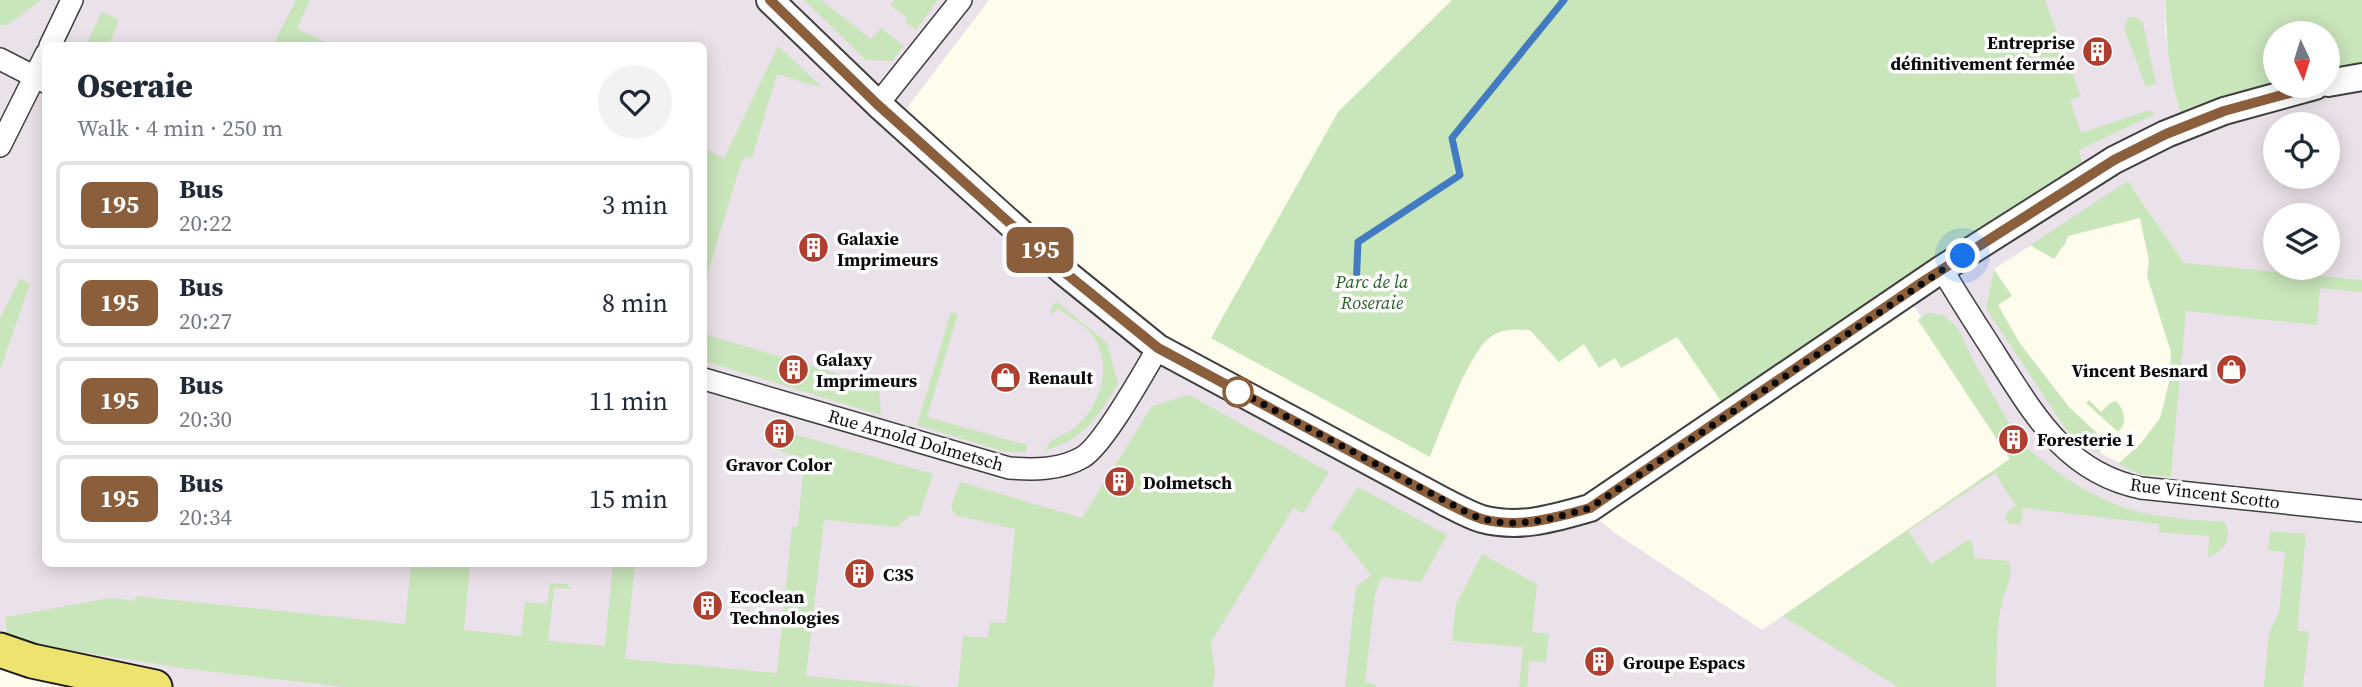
<!DOCTYPE html>
<html lang="en">
<head>
<meta charset="utf-8">
<style>
	:root { --surface:#fff; --page:#f2f2f3; --text:#1f2937; --muted:#747a83; --line:#e0e1e3 }
	body { margin:0; font-family:"Source Serif 4",serif; background:var(--page); color:var(--text); height:100vh; display:flex; flex-direction:column; font-size:26px; white-space:nowrap }
	* { box-sizing:border-box; margin:0 }
	p { font-size:23px; color:var(--muted) }
	.icon { flex:none; width:38px; height:38px; fill:none; stroke:currentColor; stroke-width:2; stroke-linecap:round; stroke-linejoin:round }
	.map { position:relative; flex:1; overflow:hidden }
	.side { position:absolute; left:42px; top:42px; width:665px; height:525px; display:flex; flex-direction:column; background:var(--surface); border-radius:10px; box-shadow:0 4px 18px #0003 }
	.side>* { flex:none }
	.badge { padding:0 14px; border-radius:10px; font-size:24px; line-height:46px }
	.needle { width:46px; rotate:176deg }
	.fabs { position:absolute; left:2263px; top:21px; display:grid; gap:14px }
	.fabs a { display:grid; place-items:center; width:77px; height:77px; border-radius:50%; background:var(--surface); box-shadow:0 4px 18px #0003; font-size:35px }
	.you { position:absolute; width:35px; height:35px; margin:-18px; border:5px solid #fff; border-radius:50%; background:#1a73e8; box-shadow:0 0 0 10px #1a73e833 }
	.map>.badge { position:absolute; translate:-50% -50%; box-shadow:0 0 0 4px #fff }
	.round { display:grid; place-items:center; flex:none; width:74px; height:74px; border-radius:37px; background:var(--page) }
	.summary { display:flex; align-items:center; justify-content:space-between; height:119px; padding:0 35px }
	h1 { font-size:33px; font-weight:800; line-height:52px }
	ul { padding:0; list-style:none }
	li { display:flex; align-items:center; gap:21px; height:88px; margin:0 14px 10px; padding:0 21px; border:4px solid var(--line); border-radius:10px }
	li div { flex:1 }
	li b { display:block; font-size:26px }
	li em { font-style:normal }
	li .badge { min-width:77px; font-weight:700; text-align:center }
	.map>svg:first-child { display:block }
</style>
</head>
<body>
<div class="map">
<svg width="2362" height="687" viewBox="0 0 2362 687">
	<rect width="100%" height="100%" fill="#fefded"/>
	<path fill="#ebe1ea" fill-rule="evenodd" d="M0,0H989L897,121L1112,313L1470,514L1597,518L1615,533L1762,630L2010,459L1906,293L2025,0H2166L2165,30L2178,105L2185,126L2362,77V687H155L0,650ZM46,46H704V564H46ZM2275,124H2328V177H2275ZM2129,182L2189,270L2171,477L2139,474L2084,444L1986,308L1994,269ZM2275,215H2328V268H2275Z"/>
	<g fill="#c9e5ba">
		<polygon points="0,0 41,0 9,24 0,26"/>
		<polygon points="296,0 310,0 297,29 332,45 273,45"/>
		<polygon points="804,0 821,0 871,39 881,28 904,46 892,61 866,60"/>
		<polygon points="895,0 938,0 916,30 905,22 908,18 890,5"/>
		<path d="M1452,0H2045L2081,96L2070,100L2081,133L2150,110L2155,114L2079,150L2086,178L1730,414L1677,337L1621,368L1615,358L1599,368L1584,344L1559,362L1530,330C1516,330 1500,328 1488,339C1467,357 1442,428 1430,457L1211,338L1338,112Z"/>
		<path d="M2166,0H2362V77L2328,83V33H2275V86L2185,127C2171,87 2165,42 2166,0Z"/>
		<polygon points="102,12 119,20 109,45 86,45"/>
		<polygon points="2133,17 2139,19 2143,23 2156,84 2146,87 2124,28 2128,18"/>
		<polygon points="778,46 823,88 777,74 752,158 745,156 740,166 704,286 704,148 724,158"/>
		<polygon points="2128,181 2184,263 2362,280 2362,292 2320,288 2317,325 2186,311 2171,477 2139,474 2118,464 2142,442 2160,418 2169,383 2171,352 2147,276 2149,261 2140,218 2068,236 2066,242 2054,259 2030,245"/>
		<polygon points="1994,269 2012,296 1998,305 2019,342 2069,407 2097,433 2100,453 2069,434 1986,308"/>
		<polygon points="20,278 30,284 0,370 0,318"/>
		<path d="M1056,301L1107,343L1118,384C1100,414 1082,442 1045,450C1051,437 1063,436 1074,428C1101,407 1114,364 1092,335C1084,324 1068,316 1058,308L1051,315V308Z"/>
		<polygon points="951,312 958,314 927,417 1027,445 1026,453 1002,451 917,425"/>
		<path d="M1927,313L1943,315L1958,328L1974,362L2014,432L2008,436L2014,446L2020,442C2057,474 2099,504 2148,514C2173,519 2199,520 2224,522C2234,538 2224,551 2208,557L2209,536L2159,532V524L2023,508L2021,524H2009L2005,518L2007,512L2016,506L1995,473L1908,531L1931,564L1968,540L1972,542L1974,558L2009,561C2014,578 2005,588 2002,603C1996,626 1997,663 1996,687H1898L1783,616L2010,459L1918,320Z"/>
		<polygon points="704,334 879,386 881,415 704,361"/>
		<polygon points="1189,395 1329,472 1303,513 1293,508 1211,642 1215,671 1213,687 958,687 963,636 988,638 990,622 1006,623 1015,529 955,515 951,507 960,482 1082,518 1152,406"/>
		<path d="M2089,400L2101,412L2110,403L2116,401C2125,411 2128,422 2118,432L2086,403Z"/>
		<polygon points="787,432 933,474 919,516 909,516 897,527 824,520 806,676 923,687 344,687 189,669 44,646 7,642 6,617 110,598 135,601 136,596 405,624 411,566 427,568 428,564 470,564 464,630 521,636 525,602 547,604 550,583 567,584 572,589 554,588 548,641 605,646 613,564 635,564 625,659 777,673 792,527 798,527 804,460 768,446 771,435 785,439"/>
		<polygon points="1358,487 1447,535 1421,582 1382,577 1375,594 1365,682 1376,685 1376,687 1345,687 1356,587 1371,575 1338,533 1330,529"/>
		<polygon points="2270,531 2306,534 2297,630 2309,632 2303,687 2264,687 2269,633 2279,612 2285,552 2268,550"/>
		<polygon points="1482,554 1537,584 1532,632 1549,634 1546,662 1529,661 1527,687 1519,687 1523,647 1452,641 1456,604"/>
	</g>
	<g fill="none" stroke-linecap="round" stroke-linejoin="round">
		<polyline stroke="#437bc2" stroke-width="7" points="1356,288 1358,242 1460,175 1452,138 1564,0"/>
		<defs>
			<g id="minor">
				<polyline points="50,46 72,0"/>
				<polyline points="0,59 45,82"/>
				<polyline points="878,104 961,0"/>
				<polyline points="0,146 46,54"/>
				<path d="M1942,269C1960,300 1980,330 1999,360C2036,418 2068,473 2141,488L2362,511"/>
				<path d="M704,379L1009,468C1034,470 1061,470 1083,457C1104,444 1144,372 1158,348"/>
			</g>
			<g id="tertiary">
				<path d="M770,0L878,104L1063,271L1158,348L1443,501C1455,507 1469,515 1482,519C1520,529 1554,518 1590,508L1942,269L2114,160L2166,134L2224,111L2315,86"/>
				<polyline points="2328,83 2362,77"/>
			</g>
			<polyline id="primary" points="0,650 32,661 155,687"/>
		</defs>
		<use href="#minor" stroke="#3f3f3f" stroke-width="24"/>
		<use href="#tertiary" stroke="#3f3f3f" stroke-width="30"/>
		<use href="#primary" stroke="#1d1d1d" stroke-width="37"/>
		<use href="#minor" stroke="#fff" stroke-width="21"/>
		<use href="#tertiary" stroke="#fff" stroke-width="26"/>
		<use href="#primary" stroke="#ede36e" stroke-width="33"/>
	</g>
	<g fill="none" stroke-linecap="round" stroke-linejoin="round">
		<defs>
			<path id="line" d="M770,0L877,104L1063,271L1158,348L1443,501C1455,507 1469,515 1482,519C1520,529 1554,518 1590,508L1924,281L2114,160L2166,134L2224,111L2315,86"/>
		</defs>
		<use href="#line" stroke="#fff" stroke-width="16"/>
		<use href="#line" stroke="#8b5e3c" stroke-width="10"/>
		<path stroke="#0c0c0c" stroke-width="7" stroke-dasharray="0 12.6" d="M1238,392L1229,386L1470,514C1510,532 1550,519 1590,508L1963,256"/>
	</g>
	<defs>
		<symbol id="building-disc" viewBox="-11 -11 22 22"><circle r="9.5" fill="#b13f30" stroke="#fff"/><path d="M-4-6H4V6H1V3H-1V6H-4ZM-2.5-4.3h1.7v1.8h-1.7ZM.8-4.3h1.7v1.8H.8ZM-2.5-1h1.7V.8h-1.7ZM.8-1h1.7V.8H.8Z" fill="#fff"/></symbol>
		<symbol id="shop-disc" viewBox="-11 -11 22 22"><circle r="9.5" fill="#b13f30" stroke="#fff"/><path d="M-5-2.5h2.3a2.7 3.5 0 0 1 5.4 0H5L5.5 6h-11ZM-1.5-2.5h3a1.5 2.3 0 0 0-3 0Z" fill="#fff"/></symbol>
	</defs>
	<g fill-rule="evenodd">
		<use href="#building-disc" x="2080" y="34" width="35" height="35"/>
		<use href="#building-disc" x="796" y="230" width="35" height="35"/>
		<use href="#building-disc" x="776" y="352" width="35" height="35"/>
		<use href="#shop-disc" x="2214" y="352" width="35" height="35"/>
		<use href="#shop-disc" x="988" y="360" width="35" height="35"/>
		<use href="#building-disc" x="762" y="416" width="35" height="35"/>
		<use href="#building-disc" x="1996" y="422" width="35" height="35"/>
		<use href="#building-disc" x="1102" y="464" width="35" height="35"/>
		<use href="#building-disc" x="842" y="556" width="35" height="35"/>
		<use href="#building-disc" x="690" y="588" width="35" height="35"/>
		<use href="#building-disc" x="1582" y="644" width="35" height="35"/>
	</g>
	<circle fill="#fff" stroke="#8b5e3c" stroke-width="3.5" cx="1238" cy="392" r="14"/>
	<g text-anchor="middle" dominant-baseline="central" stroke-width="7" stroke-linejoin="round" paint-order="stroke">
		<g font-size="18" font-weight="bold" fill="#0c0c0c" stroke="#fff" text-anchor="start">
			<text x="2075" y="42" text-anchor="end">Entreprise<tspan x="2075" dy="21">définitivement fermée</tspan></text>
			<text x="837" y="238">Galaxie<tspan x="837" dy="21">Imprimeurs</tspan></text>
			<text x="816" y="359">Galaxy<tspan x="816" dy="21">Imprimeurs</tspan></text>
			<text x="2208" y="370" text-anchor="end">Vincent Besnard</text>
			<text x="1028" y="377">Renault</text>
			<text x="2037" y="439">Foresterie 1</text>
			<text x="779" y="464" text-anchor="middle">Gravor Color</text>
			<text x="1143" y="482">Dolmetsch</text>
			<text x="883" y="574">C3S</text>
			<text x="730" y="596">Ecoclean<tspan x="730" dy="21">Technologies</tspan></text>
			<text x="1623" y="662">Groupe Espacs</text>
		</g>
		<g font-size="18" font-style="italic" fill="#255f22" stroke="#fff">
			<text x="1372" y="281">Parc de la<tspan x="1372" dy="21">Roseraie</tspan></text>
		</g>
		<g font-size="18" fill="#0c0c0c" stroke="#fff">
			<text transform="translate(916 440) rotate(16)">Rue Arnold Dolmetsch</text>
			<text transform="translate(2205 493) rotate(7)">Rue Vincent Scotto</text>
		</g>
	</g>
</svg>
<div class="fabs">
<a><svg class="needle" viewBox="-14 -14 28 28"><path d="M0-13l5 13h-10z" fill="#e53935"/><path d="M0 13l5-13h-10z" fill="#747a83"/></svg></a>
<a><svg class="icon" aria-label="locate" viewBox="0 0 24 24"><circle cx="12" cy="12" r="6"/><path d="M12 2v4M12 18v4M2 12h4M18 12h4"/></svg></a>
<a><svg class="icon" aria-label="layers" viewBox="0 0 24 24"><path d="M12 4l9 5-9 5-9-5zM3 14l9 5 9-5"/></svg></a>
</div>
<div class="you" style="left:1963px;top:256px"></div>
<b class="badge" style="left:1040px;top:250px;background:#8b5e3c;color:#fff">195</b>
<section class="side">
<div class="summary"><div><h1>Oseraie</h1><p>Walk · 4 min · 250 m</p></div><a class="round"><svg class="icon" aria-label="heart" viewBox="0 0 24 24"><path d="M12 20l-8-8c-3-5 5-10 8-4 3-6 11-1 8 4z"/></svg></a></div>
<ul>
<li><span class="badge" style="background:#8b5e3c;color:#fff">195</span><div><b>Bus</b><p>20:22</p></div><em>3 min</em></li>
<li><span class="badge" style="background:#8b5e3c;color:#fff">195</span><div><b>Bus</b><p>20:27</p></div><em>8 min</em></li>
<li><span class="badge" style="background:#8b5e3c;color:#fff">195</span><div><b>Bus</b><p>20:30</p></div><em>11 min</em></li>
<li><span class="badge" style="background:#8b5e3c;color:#fff">195</span><div><b>Bus</b><p>20:34</p></div><em>15 min</em></li>
</ul>
</section>
</div>
</body>
</html>
